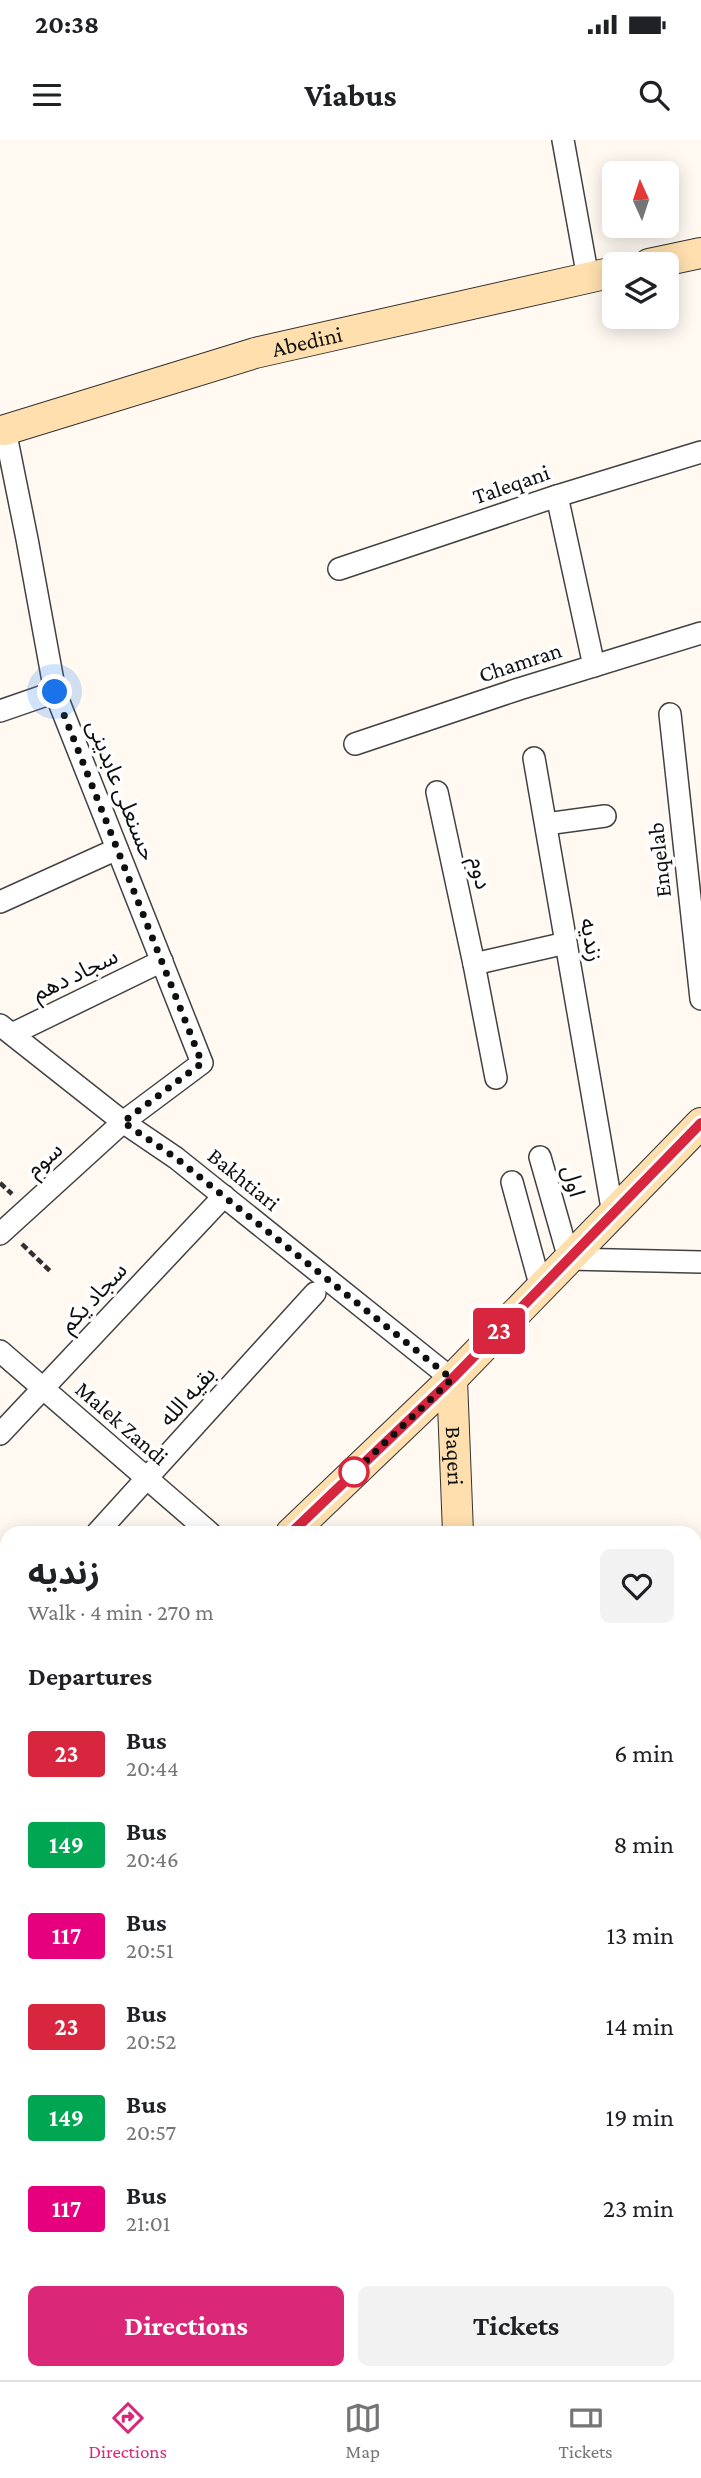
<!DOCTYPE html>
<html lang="en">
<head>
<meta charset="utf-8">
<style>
	:root { --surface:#fff; --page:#f2f2f2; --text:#202124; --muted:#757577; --line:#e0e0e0; --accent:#db2777 }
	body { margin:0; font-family:"Crimson Pro","Noto Sans Arabic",serif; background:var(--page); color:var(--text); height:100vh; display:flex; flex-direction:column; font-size:26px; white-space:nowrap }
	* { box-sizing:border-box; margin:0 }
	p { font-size:23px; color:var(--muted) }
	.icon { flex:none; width:38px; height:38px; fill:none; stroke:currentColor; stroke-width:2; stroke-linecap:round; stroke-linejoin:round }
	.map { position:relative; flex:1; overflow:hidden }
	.sheet { position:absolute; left:0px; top:1386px; width:702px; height:854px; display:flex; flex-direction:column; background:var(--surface); border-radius:21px 21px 0 0; box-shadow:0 4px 18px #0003 }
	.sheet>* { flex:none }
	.badge { padding:0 14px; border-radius:5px; font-size:24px; line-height:46px }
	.needle { width:46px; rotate:357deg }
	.tools { position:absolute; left:602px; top:21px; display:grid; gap:14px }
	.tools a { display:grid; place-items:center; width:77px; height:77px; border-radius:10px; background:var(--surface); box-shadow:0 4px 18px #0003; font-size:35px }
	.you { position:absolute; width:35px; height:35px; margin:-18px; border:5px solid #fff; border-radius:50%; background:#1a73e8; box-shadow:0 0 0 10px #1a73e833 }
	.map>.badge { position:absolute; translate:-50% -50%; box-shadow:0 0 0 4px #fff }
	h2 { padding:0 28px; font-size:26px; line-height:63px }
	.round { display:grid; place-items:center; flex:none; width:74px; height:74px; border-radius:10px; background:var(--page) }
	.summary { display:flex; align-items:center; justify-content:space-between; height:119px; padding:0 28px }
	h1 { font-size:33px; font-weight:700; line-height:52px }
	.cta { display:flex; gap:14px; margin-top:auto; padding:14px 28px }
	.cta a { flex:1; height:80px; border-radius:10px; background:var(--accent); color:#fff; font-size:28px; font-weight:700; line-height:80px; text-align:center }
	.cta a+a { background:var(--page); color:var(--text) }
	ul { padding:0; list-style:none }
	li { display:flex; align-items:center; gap:21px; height:91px; padding:0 28px }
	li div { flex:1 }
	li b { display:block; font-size:26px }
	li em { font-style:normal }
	li .badge { min-width:77px; font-weight:700; text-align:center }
	.status { display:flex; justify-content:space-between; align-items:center; height:49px; padding:0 35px; background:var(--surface); direction:ltr }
	.status svg { height:19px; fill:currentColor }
	header { display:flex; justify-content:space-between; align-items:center; height:91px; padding:0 28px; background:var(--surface); font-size:32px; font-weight:700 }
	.dock { display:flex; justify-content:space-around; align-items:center; height:98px; border-top:2px solid var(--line); background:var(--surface); font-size:19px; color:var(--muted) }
	.dock a { display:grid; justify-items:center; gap:4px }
	.dock .active { color:var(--accent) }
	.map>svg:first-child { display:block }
</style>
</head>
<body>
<div class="status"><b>20:38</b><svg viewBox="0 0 49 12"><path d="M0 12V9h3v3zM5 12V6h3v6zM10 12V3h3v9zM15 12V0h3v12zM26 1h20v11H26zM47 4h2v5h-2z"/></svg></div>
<header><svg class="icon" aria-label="menu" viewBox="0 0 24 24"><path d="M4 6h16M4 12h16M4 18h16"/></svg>Viabus<svg class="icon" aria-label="search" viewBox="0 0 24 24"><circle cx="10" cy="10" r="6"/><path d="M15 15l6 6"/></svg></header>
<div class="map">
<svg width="701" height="2240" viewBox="0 0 701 2240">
	<rect width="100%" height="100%" fill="#fff9f2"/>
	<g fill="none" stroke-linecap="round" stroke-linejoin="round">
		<defs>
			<g id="street">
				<polyline points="563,0 588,138"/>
				<polyline points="0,288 5,290 27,399 55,552 202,923 123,982 0,1094"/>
				<polyline points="557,356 594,526"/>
				<polyline points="339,429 557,356 701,312"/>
				<polyline points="0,571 55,552"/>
				<polyline points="670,574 701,859"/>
				<polyline points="355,604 519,549 701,493"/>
				<polyline points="534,618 613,1074"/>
				<polyline points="437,652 474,824 566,803"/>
				<polyline points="546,684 605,676"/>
				<polyline points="0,762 117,709"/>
				<polyline points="474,824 496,938"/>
				<polyline points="0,885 123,982 176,1018 452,1239"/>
				<polyline points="12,894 162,821"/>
				<polyline points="540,1017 569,1119 701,1122"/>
				<polyline points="512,1042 541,1148"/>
				<polyline points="0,1211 210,1393"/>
				<polyline points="0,1294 224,1056"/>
				<polyline points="97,1393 315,1153"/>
				<polyline points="695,1736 701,1736"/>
				<polyline points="0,1881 7,1878"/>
				<polyline points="0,1999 7,2020"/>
				<polyline points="0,2057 7,2055"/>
				<polyline points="0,2201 7,2200"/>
				<polyline points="42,2233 43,2240"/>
				<polyline points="408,2233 409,2240"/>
				<polyline points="302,2237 320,2233"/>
			</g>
			<g id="secondary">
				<polyline points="649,124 701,113"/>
				<path id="s1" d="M5,290L255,213L614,132"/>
				<path id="s2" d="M452,1239L458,1393"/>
				<polyline points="291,1393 452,1239 701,983"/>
				<polyline points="0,1671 7,1664"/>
				<polyline points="489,2233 489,2240"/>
			</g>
		</defs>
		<use href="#street" stroke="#424242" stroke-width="24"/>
		<use href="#secondary" stroke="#313131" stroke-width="32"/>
		<g stroke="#313131" stroke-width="4.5" stroke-dasharray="7 3.5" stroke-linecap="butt">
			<polyline points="0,1043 12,1054"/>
			<polyline points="22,1104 51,1132"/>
		</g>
		<use href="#street" stroke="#fff" stroke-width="21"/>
		<use href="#secondary" stroke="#ffdfad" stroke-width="30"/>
	</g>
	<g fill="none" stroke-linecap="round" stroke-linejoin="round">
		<defs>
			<polyline id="line" points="291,1393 452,1239 701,983"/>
		</defs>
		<use href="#line" stroke="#fff" stroke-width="16"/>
		<use href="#line" stroke="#d7263d" stroke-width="10"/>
		<polyline stroke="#0f0f0f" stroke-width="7" stroke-dasharray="0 12.6" points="55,552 202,923 123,982 176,1018 452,1239 351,1335 354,1332"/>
	</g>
	<circle fill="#fff" stroke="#d7263d" stroke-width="3.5" cx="354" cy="1332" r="14"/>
	<g text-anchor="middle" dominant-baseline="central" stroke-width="7" stroke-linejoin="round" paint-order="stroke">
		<g font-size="23" fill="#0f0f0f" stroke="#fff">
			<text stroke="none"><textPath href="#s1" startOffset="315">Abedini</textPath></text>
			<text transform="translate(511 344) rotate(-19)">Taleqani</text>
			<text transform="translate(520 522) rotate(-18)">Chamran</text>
			<text transform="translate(122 650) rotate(68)">حسنعلی عابدینی</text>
			<text transform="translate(659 720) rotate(-96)">Enqelab</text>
			<text transform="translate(481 733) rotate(78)">دوم</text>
			<text transform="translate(592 800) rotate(80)">زندیه</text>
			<text transform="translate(75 834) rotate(-26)">سجاد دهم</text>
			<text transform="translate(44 1019) rotate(-42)">سوم</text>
			<text transform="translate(244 1039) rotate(39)">Bakhtiari</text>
			<text transform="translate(574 1041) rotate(75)">اول</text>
			<text transform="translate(93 1157) rotate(-47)">سجاد یکم</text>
			<text transform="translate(187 1256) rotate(-48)">بقیه الله</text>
			<text transform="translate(122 1283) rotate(41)">Malek Zandi</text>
			<text stroke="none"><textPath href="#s2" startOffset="77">Baqeri</textPath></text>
		</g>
	</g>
</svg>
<div class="tools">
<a><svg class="needle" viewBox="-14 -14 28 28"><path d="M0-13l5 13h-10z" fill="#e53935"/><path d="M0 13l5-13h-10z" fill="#757577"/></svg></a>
<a><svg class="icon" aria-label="layers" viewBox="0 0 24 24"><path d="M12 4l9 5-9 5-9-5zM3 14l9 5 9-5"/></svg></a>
</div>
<div class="you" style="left:55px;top:552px"></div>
<b class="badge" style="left:499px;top:1191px;background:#d7263d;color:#fff">23</b>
<section class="sheet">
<div class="summary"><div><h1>زندیه</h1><p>Walk · 4 min · 270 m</p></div><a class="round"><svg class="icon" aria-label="heart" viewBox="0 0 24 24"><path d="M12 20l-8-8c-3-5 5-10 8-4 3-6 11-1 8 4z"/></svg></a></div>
<h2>Departures</h2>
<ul>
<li><span class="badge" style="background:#d7263d;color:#fff">23</span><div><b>Bus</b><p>20:44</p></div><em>6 min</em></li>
<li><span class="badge" style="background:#00a651;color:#fff">149</span><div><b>Bus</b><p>20:46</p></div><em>8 min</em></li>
<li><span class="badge" style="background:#e6007e;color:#fff">117</span><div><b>Bus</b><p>20:51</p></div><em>13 min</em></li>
<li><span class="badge" style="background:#d7263d;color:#fff">23</span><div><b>Bus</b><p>20:52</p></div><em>14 min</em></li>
<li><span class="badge" style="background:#00a651;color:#fff">149</span><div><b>Bus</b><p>20:57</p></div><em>19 min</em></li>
<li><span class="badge" style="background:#e6007e;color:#fff">117</span><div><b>Bus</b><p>21:01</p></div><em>23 min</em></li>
</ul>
<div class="cta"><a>Directions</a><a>Tickets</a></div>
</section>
</div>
<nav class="dock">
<a class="active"><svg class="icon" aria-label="directions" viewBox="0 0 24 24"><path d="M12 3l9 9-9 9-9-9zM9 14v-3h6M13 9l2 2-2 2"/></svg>Directions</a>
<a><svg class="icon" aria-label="map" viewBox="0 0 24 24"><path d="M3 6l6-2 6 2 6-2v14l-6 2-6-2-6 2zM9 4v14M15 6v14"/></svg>Map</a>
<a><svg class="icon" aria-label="tickets" viewBox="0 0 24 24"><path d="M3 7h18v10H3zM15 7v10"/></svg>Tickets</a>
</nav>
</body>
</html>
